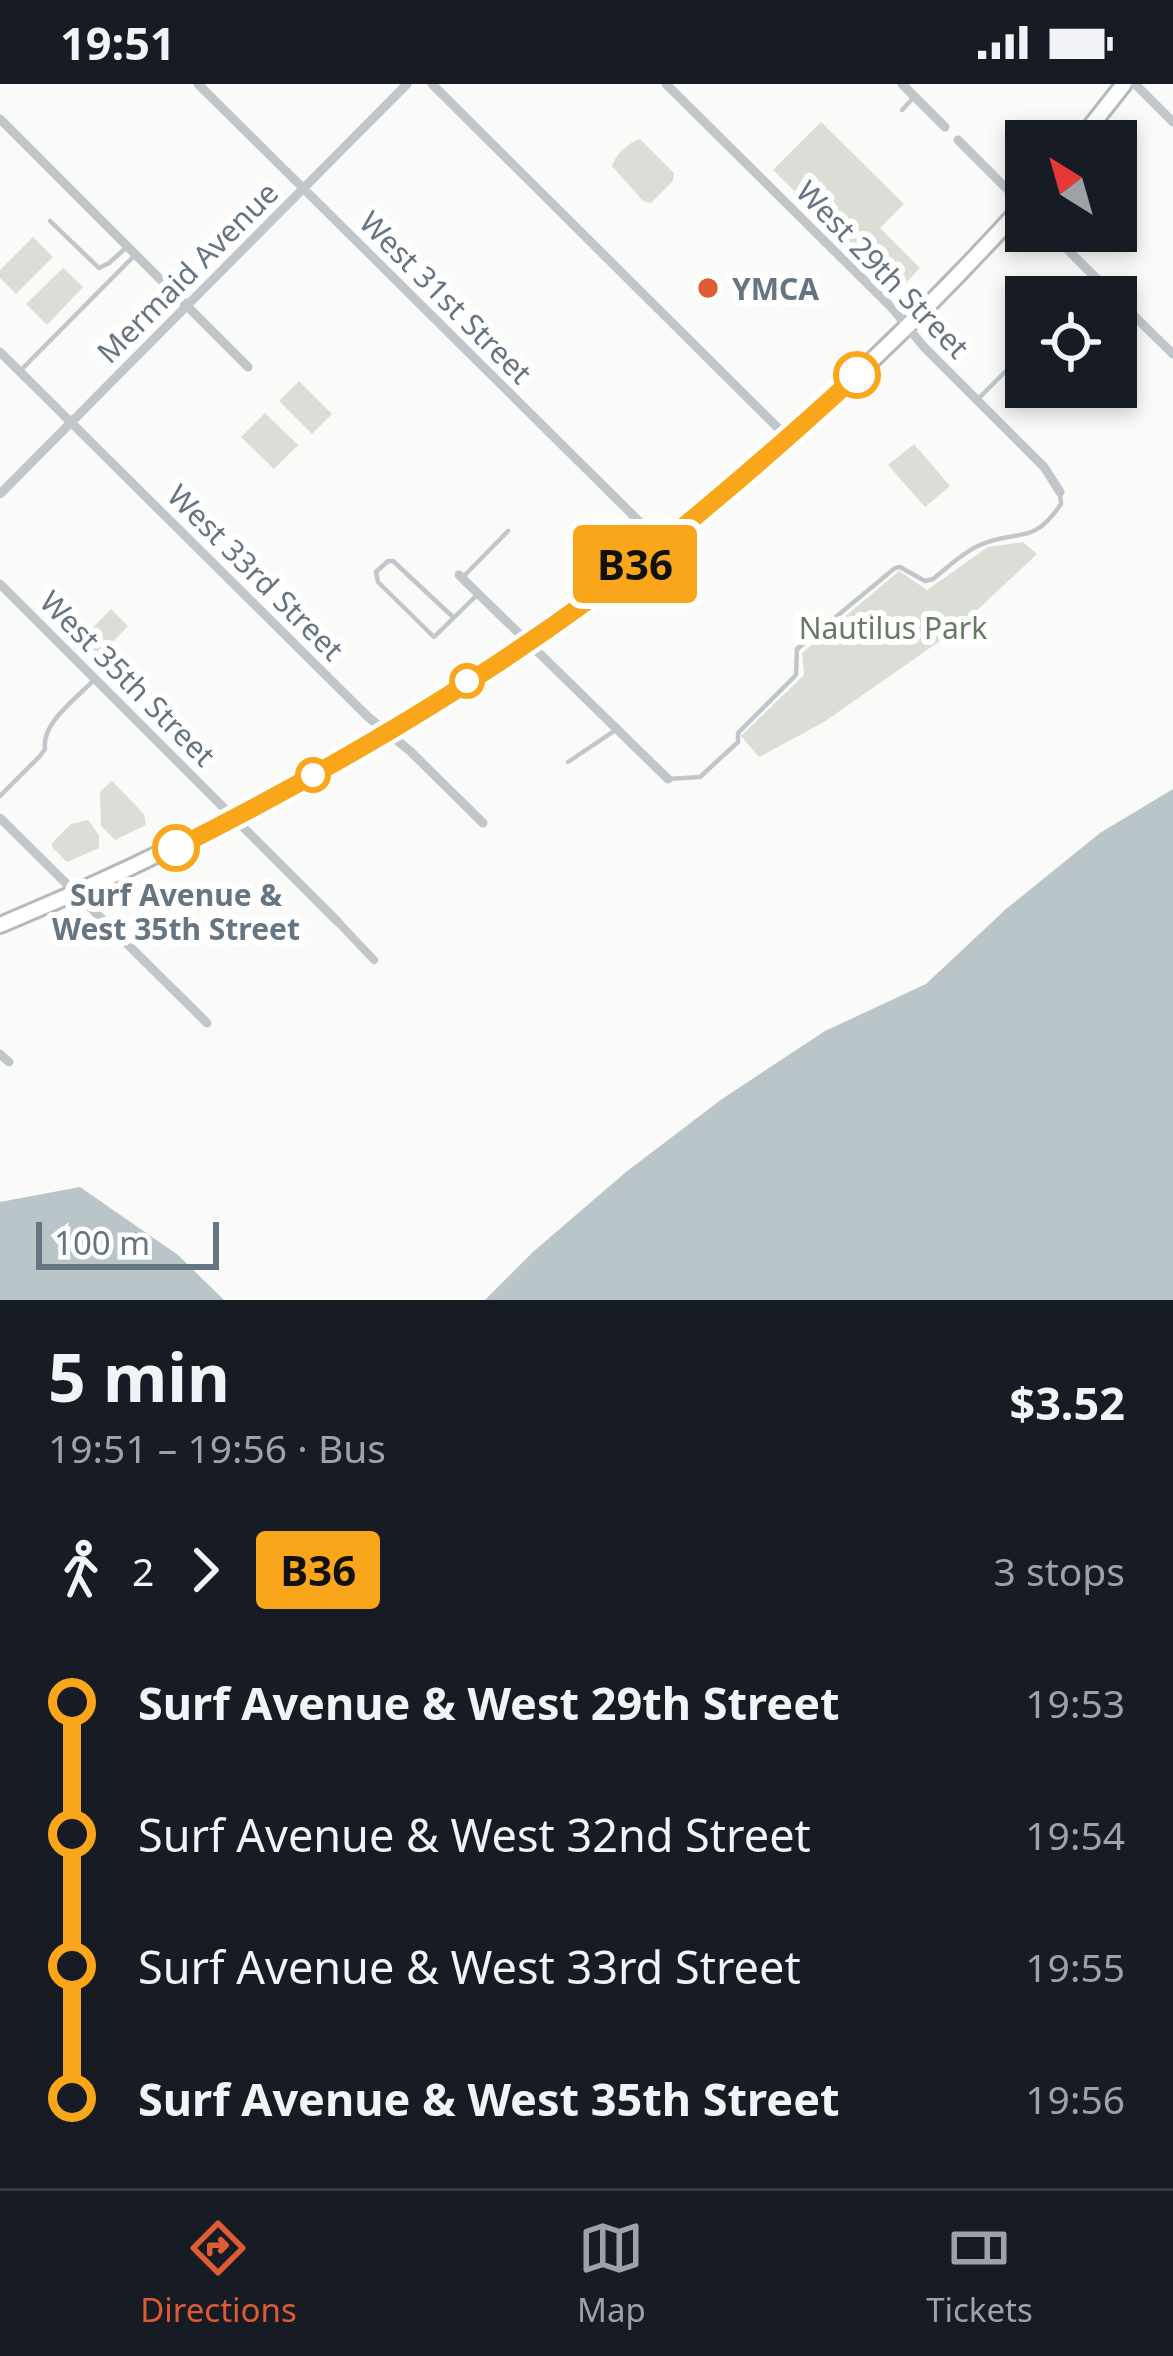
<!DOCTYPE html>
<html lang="en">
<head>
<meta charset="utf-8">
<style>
	:root { --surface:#171b24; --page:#20242c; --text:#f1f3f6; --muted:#9ea1a6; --line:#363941; --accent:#de5c34 }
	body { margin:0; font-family:"Noto Sans",sans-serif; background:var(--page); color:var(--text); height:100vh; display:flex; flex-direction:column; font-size:45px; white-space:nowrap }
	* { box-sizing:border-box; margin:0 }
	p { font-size:39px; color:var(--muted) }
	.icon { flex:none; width:66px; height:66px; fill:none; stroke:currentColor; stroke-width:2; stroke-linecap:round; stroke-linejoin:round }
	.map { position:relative; height:1216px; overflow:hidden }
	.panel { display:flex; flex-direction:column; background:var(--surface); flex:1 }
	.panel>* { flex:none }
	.badge { padding:0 24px; border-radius:9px; font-size:42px; line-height:78px }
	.needle { width:78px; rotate:323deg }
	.tools { position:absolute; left:1005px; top:36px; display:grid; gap:24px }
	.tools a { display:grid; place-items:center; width:132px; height:132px; border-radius:0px; background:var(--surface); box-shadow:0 6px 18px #0003; font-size:60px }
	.scale { position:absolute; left:36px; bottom:30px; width:183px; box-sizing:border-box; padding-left:12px; border:6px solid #667582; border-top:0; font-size:33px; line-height:42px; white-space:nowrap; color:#667582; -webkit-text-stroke:9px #fff; paint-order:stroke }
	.map>.badge { position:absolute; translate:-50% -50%; box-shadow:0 0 0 6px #fff }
	.legs { display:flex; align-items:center; gap:18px; height:132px; padding:0 48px; font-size:39px }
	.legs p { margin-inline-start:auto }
	.summary { display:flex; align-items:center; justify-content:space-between; height:204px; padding:0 48px }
	h1 { font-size:66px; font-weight:700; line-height:90px }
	ul { padding:0 48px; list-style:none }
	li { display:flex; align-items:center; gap:42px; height:132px; font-size:45px }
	li i { display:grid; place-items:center; width:18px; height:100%; margin:0 15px; background:currentColor }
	li i::after { content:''; width:30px; height:30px; margin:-15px; border:9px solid; border-radius:50%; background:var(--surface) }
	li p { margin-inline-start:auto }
	li:first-child i { background:linear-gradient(#0000 50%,currentColor 0) }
	li:last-child i { background:linear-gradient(currentColor 50%,#0000 0) }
	.status { display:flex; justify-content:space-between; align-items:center; height:84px; padding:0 60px; background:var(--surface); direction:ltr }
	.status svg { height:33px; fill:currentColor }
	.menu { display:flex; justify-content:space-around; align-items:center; height:168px; border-top:3px solid var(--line); background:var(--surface); font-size:33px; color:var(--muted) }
	.menu a { display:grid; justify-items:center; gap:6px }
	.menu .selected { color:var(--accent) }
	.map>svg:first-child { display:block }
</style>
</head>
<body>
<div class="status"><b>19:51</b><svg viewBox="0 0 49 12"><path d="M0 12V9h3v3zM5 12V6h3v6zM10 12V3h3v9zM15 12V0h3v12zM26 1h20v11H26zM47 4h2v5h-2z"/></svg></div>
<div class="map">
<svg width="1173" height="1216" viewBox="0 0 1173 1216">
	<rect width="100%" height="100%" fill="#fafaf8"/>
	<g fill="#daded7">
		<polygon points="821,38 904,120 880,144 920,184 897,208 773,86"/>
		<path d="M640,55L674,89L673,97L651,119L643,117L612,82C615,71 629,58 640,55Z"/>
		<polygon points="33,153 53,173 16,210 0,194 0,186"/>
		<polygon points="63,184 83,203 47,241 26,220"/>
		<polygon points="299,297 332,330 312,350 279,317"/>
		<polygon points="265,329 298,361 274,385 241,353"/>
		<polygon points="914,360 950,402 925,423 888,381"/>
		<polygon points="1023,458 1037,470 957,545 824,638 759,673 741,652 804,591 802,569 899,487 927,506 988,463"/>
		<polygon points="111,525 128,542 99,572 82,555"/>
		<polygon points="112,697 144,730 146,741 115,756 101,742 100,708"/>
		<polygon points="88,736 99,751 99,764 67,778 52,763 52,759 71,740"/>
	</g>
	<g fill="#b9c5c9">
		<polygon points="1173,705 1173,1216 485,1216 534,1167 626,1088 722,1015 825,947 926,900 1006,825 1100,749"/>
		<polygon points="80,1103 178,1171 224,1216 0,1216 0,1118"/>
	</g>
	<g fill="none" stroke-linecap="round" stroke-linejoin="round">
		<defs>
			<g id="secondary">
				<polyline points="1079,57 1124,0"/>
				<path d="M0,841C394,678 741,435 1026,118"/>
			</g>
		</defs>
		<use href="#secondary" stroke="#b4b9be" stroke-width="20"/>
		<g stroke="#c1c6ca" stroke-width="4.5">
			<polyline points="902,26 914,13"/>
			<polyline points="50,137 99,184 109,179 128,162"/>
			<polyline points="20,287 134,172"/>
			<polyline points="977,316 1009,284"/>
			<polyline points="462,494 508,447"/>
			<polyline points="453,533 393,477 388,477 376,488 378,498 434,553 478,510"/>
			<polyline points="568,678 617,645"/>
			<path d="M668,695L700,693L738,658V649L796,591L797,565L895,484L900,483L925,497L933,495C947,484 963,468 980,461C1018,444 1032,463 1061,420L1060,409"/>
			<path d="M0,712L40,672L45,665C41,639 78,613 95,595"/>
		</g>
		<polyline stroke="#c1c6ca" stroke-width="8" points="338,838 374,876"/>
		<g stroke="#c1c6ca" stroke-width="9">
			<polyline points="198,0 662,460"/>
			<polyline points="432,0 788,354"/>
			<polyline points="666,0 892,224 924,263 1044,383 1060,408"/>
			<polyline points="902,0 945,43"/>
			<polyline points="1135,0 1173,38"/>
			<polyline points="0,35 248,283"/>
			<polyline points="958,56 1026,124"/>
			<polyline points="1049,147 1115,213"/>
			<polyline points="1116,214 1173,270"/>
			<polyline points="0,268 367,632 410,667 483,739"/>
			<polyline points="0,410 407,0"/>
			<polyline points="459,491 668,695"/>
			<polyline points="0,500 338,838"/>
			<polyline points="0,734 207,939"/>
			<polyline points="0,970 9,978"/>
		</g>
		<use href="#secondary" stroke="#fff" stroke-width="14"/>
	</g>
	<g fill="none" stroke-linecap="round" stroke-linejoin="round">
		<defs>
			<path id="line-1" d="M176,764C344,679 517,577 663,459C730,405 794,349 857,291"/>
		</defs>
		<use href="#line-1" stroke="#fff" stroke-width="27"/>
		<use href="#line-1" stroke="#faa61a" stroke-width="18"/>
	</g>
	<circle fill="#de5c34" stroke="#fff" stroke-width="4.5" cx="708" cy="204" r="12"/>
	<g fill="#fff" stroke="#faa61a" stroke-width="6">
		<circle cx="857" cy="291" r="21"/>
		<circle cx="467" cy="597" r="15"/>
		<circle cx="313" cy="691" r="15"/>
		<circle cx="176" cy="764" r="21"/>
	</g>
	<g text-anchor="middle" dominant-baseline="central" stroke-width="12" stroke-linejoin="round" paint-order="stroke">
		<g font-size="30" fill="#667582" stroke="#fff">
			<text transform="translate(883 185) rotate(46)">West 29th Street</text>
			<text transform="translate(187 188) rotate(-45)">Mermaid Avenue</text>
			<text transform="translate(446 213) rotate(45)">West 31st Street</text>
			<text transform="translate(256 488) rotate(45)">West 33rd Street</text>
			<text transform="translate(128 594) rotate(45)">West 35th Street</text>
		</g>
		<g font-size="30" font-weight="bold" fill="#667582" stroke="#fff" text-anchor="start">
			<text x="732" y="204">YMCA</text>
		</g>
		<g font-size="30" fill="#687a65" stroke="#fff">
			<text x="893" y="543">Nautilus Park</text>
		</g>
		<g font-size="30" font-weight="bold" fill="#667582" stroke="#fff">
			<text x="176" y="810">Surf Avenue &amp;<tspan x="176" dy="34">West 35th Street</tspan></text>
		</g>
	</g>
</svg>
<div class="tools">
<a><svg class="needle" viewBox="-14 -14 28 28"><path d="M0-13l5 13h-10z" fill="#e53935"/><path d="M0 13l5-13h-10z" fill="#9ea1a6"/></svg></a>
<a><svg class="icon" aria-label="locate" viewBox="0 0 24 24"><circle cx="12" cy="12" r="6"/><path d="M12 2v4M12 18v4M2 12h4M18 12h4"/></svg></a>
</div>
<div class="scale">100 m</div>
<b class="badge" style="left:635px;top:480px;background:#faa61a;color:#111">B36</b>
</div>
<section class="panel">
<div class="summary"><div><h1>5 min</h1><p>19:51 – 19:56 · Bus</p></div><b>$3.52</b></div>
<div class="legs"><svg class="icon" aria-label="walk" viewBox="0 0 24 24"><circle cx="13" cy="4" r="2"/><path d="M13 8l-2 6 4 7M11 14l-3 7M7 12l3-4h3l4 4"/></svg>2<svg class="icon" aria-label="forward" viewBox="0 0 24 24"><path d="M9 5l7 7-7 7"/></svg><b class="badge" style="background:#faa61a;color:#111">B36</b><p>3 stops</p></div>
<ul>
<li><i style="color:#faa61a"></i><b>Surf Avenue &amp; West 29th Street</b><p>19:53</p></li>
<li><i style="color:#faa61a"></i><span>Surf Avenue &amp; West 32nd Street</span><p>19:54</p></li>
<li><i style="color:#faa61a"></i><span>Surf Avenue &amp; West 33rd Street</span><p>19:55</p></li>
<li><i style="color:#faa61a"></i><b>Surf Avenue &amp; West 35th Street</b><p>19:56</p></li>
</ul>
</section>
<nav class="menu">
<a class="selected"><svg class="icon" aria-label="directions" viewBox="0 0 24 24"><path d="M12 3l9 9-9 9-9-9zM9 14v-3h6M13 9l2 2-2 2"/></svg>Directions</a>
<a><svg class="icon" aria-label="map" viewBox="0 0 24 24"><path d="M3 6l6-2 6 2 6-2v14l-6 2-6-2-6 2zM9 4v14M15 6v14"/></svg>Map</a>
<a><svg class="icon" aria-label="tickets" viewBox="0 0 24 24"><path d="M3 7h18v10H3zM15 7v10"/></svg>Tickets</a>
</nav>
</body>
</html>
